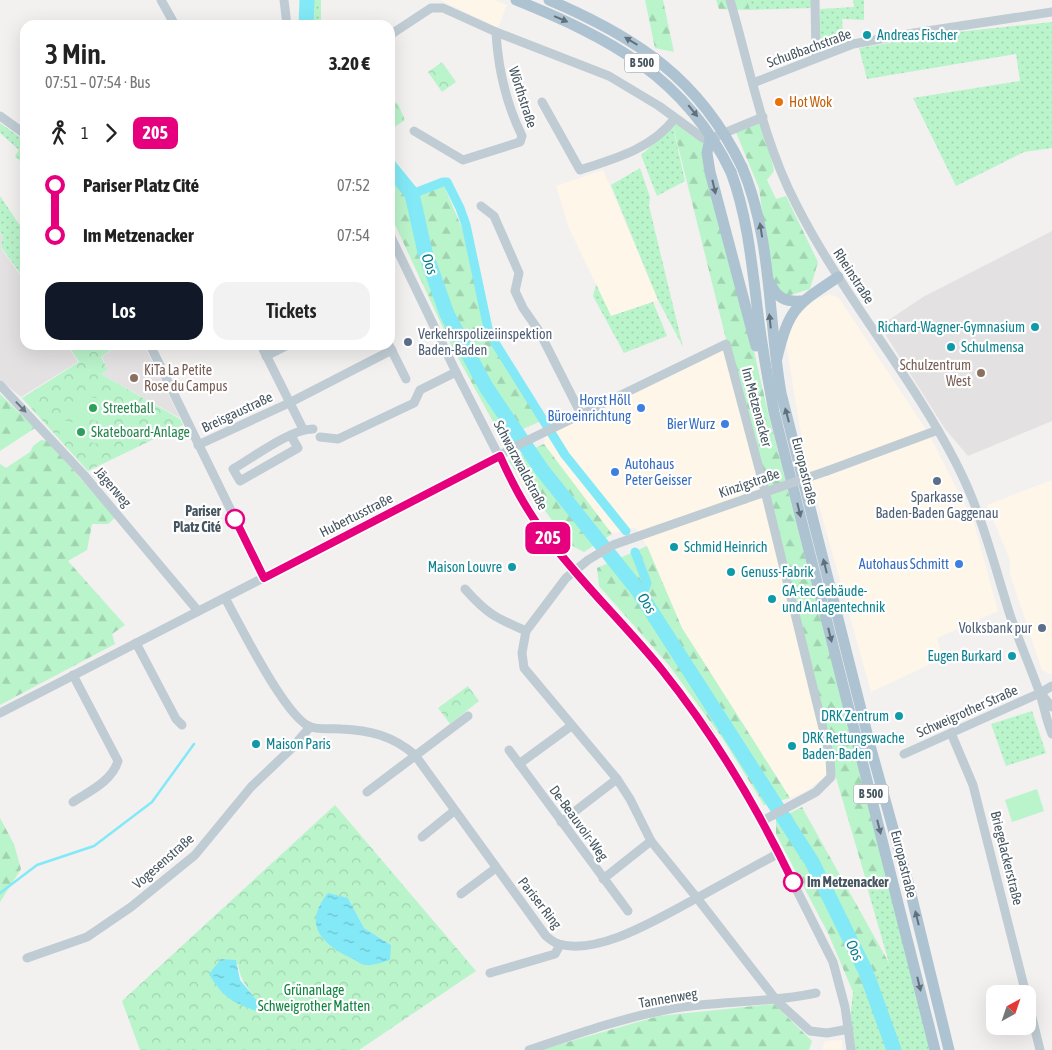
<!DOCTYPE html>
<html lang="de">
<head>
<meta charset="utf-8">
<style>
	:root { --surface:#fff; --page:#f2f2f2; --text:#222; --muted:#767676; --accent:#111827 }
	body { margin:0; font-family:"Asap Condensed",sans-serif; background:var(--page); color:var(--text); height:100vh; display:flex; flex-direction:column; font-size:19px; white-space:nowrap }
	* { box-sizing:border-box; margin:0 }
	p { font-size:16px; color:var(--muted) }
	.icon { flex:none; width:28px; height:28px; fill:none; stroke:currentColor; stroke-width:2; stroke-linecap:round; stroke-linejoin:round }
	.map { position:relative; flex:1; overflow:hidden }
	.sheet { position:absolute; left:20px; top:20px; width:375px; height:330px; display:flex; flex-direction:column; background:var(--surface); border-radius:15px; box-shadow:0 5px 20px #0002 }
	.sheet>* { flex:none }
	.badge { padding:0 10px; border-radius:8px; font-size:18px; line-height:32px }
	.needle { width:32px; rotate:40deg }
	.fabs { position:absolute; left:986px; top:985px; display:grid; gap:10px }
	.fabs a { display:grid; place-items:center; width:50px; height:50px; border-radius:10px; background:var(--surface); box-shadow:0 5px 20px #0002; font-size:25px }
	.map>.badge { position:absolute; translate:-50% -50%; box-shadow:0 0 0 2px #fff }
	.legs { display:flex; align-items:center; gap:8px; height:55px; padding:0 25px; font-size:16px }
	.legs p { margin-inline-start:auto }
	.head { display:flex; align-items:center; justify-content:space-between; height:85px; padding:0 25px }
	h1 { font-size:28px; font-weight:600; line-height:38px }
	.cta { display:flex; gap:10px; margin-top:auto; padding:10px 25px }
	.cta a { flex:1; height:58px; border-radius:15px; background:var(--accent); color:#fff; font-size:20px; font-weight:600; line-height:58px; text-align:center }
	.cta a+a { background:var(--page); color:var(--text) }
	ul { padding:0 25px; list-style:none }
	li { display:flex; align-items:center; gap:18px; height:50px; font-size:19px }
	li i { display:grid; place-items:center; width:8px; height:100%; margin:0 6px; background:currentColor }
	li i::after { content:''; width:12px; height:12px; margin:-6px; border:4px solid; border-radius:50%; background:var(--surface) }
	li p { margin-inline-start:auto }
	li:first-child i { background:linear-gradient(#0000 50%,currentColor 0) }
	li:last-child i { background:linear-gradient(currentColor 50%,#0000 0) }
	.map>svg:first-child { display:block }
</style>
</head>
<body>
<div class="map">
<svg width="1052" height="1050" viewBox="0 0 1052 1050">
	<defs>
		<pattern id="grass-dots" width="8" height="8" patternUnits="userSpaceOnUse" patternTransform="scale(1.25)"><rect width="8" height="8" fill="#baf4cb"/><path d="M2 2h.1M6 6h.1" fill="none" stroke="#a1d3b1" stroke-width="1.8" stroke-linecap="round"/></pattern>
		<pattern id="forest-firs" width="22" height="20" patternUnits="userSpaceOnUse" patternTransform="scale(1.25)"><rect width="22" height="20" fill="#baf4cb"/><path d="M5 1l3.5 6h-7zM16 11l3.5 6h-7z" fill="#a1d3b1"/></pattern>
		<pattern id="park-crowns" width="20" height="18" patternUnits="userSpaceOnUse" patternTransform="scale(1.25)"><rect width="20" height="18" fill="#baf4cb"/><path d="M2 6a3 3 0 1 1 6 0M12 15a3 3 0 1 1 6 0" fill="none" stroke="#a1d3b1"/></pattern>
		<pattern id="water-ripples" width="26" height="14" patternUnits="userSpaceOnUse" patternTransform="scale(1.25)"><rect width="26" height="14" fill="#83e9f6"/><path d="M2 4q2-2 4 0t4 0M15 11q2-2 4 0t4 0" fill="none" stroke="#6dc0cb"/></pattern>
	</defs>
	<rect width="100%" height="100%" fill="#f3f0f0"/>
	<g fill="#fef6e8">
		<polygon points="440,0 495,0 507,5 496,32 497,27"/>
		<polygon points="603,170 658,300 611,316 569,228 556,186"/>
		<polygon points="830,294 839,298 929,434 974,523 998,611 937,638 943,658 871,692 811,477 799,423 786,342 792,322 811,302"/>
		<polygon points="719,349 727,352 834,769 808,790 790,798 682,628 647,546 635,527 612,534 544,444 545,433"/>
		<polygon points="1052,480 1052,673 1049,674 1042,670 1010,574 1010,560 987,505"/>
		<polygon points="842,1040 842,1050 822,1050 825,1041"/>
	</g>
	<g fill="#e4e1e2">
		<polygon points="1052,231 1052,421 968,456 945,429 880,326 923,297"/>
		<polygon points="0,233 3,236 1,248 25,282 25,345 67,345 78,362 21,397 0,380"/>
		<polygon points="118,345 144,345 180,418 101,374 108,370 102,357"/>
	</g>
	<g fill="url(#grass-dots)">
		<polygon points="312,0 321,0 321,25 311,25 310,10"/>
		<polygon points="747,0 812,0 812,8 750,10"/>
		<polygon points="853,0 864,0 864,20 842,19 843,35 819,44 820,9 854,7"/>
		<polygon points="1052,22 1052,148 1024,152 956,186 913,98 1020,81 1016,54 867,79 859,48 948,33"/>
		<polygon points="0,123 25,141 25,162 23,164 15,156 19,150 0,133"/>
		<polygon points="673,127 685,181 657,196 641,155"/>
		<polygon points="640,168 650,197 649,206 683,347 658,300 611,185"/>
		<polygon points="0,196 25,233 25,274 22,276 1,247 3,236 0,232"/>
		<polygon points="596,284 611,316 653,302 667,336 624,353 593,296"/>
		<polygon points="1032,711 1046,753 1006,766 991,724"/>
		<polygon points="887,879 931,1050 851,1050 849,1029 853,992 889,963 867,887"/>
	</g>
	<g fill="url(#forest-firs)">
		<polygon points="645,0 663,0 674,52 655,48"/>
		<polygon points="716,0 747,0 750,10 719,9"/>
		<polygon points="763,117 774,171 767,180 776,199 786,196 818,262 810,289 784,297 771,280 759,188 735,130"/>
		<polygon points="675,120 702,140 706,145 768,412 887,879 868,887 830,757 672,122"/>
		<polygon points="390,174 411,199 444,186 465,235 487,335 541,421 502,438 452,347 390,214"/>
		<polygon points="0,394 35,428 0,451"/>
		<polygon points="41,440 48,441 115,518 108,524 92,524 87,550 68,561 125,625 112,634 115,644 0,705 0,464 6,468 30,452 33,446"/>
		<polygon points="544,444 612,534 584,552 570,545 508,460"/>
		<polygon points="647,546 682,628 790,798 764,805 723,739 668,664 599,586 597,568"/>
		<polygon points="802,807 889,963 853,992 828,933 776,834 776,820"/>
		<polygon points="0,818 14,844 21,869 0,902"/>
		<polygon points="774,1004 812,1041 809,1050 540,1050 659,1016"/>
	</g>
	<g fill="url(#park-crowns)" fill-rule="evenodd">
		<polygon points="442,62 456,82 442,92 428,72"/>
		<polygon points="390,99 398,104 405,120 390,130"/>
		<polygon points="68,345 117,345 101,357 108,370 101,374 180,419 183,425 88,471 22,398 79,362"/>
		<polygon points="468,686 479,701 450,724 438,708"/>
		<path d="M335,805L476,971L359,1050H140L122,1001ZM348,898L364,928L391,945L366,965L340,952L323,939ZM221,959L238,964C241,987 255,993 262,1012Z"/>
	</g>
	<g fill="#baf4cb">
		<polygon points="81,395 110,401 105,423 76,416"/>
		<polygon points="62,420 102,428 99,444 59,436"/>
		<polygon points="1037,789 1044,811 1012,822 1005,800"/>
	</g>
	<g fill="url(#water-ripples)">
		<path d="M328,893L348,898L364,928L391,945L390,960C383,962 373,966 366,965C361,965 354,959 349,957C318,942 304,922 328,893Z"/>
		<path d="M221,959L236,960L240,980L258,1002L262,1013C236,1004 223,999 209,974Z"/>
	</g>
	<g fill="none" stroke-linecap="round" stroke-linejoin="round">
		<polyline stroke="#83e9f6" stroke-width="2.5" points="0,893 37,865 94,846 152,802 194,744"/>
		<g stroke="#83e9f6" stroke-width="9">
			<polyline points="412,194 443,182 447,182 460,208 466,225 489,333 565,455 626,531"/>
			<polyline points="635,552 647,583 642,597"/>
		</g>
		<g stroke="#83e9f6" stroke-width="15">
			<polyline points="306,25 307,0"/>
			<polyline points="390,167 412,194 425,252 447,314 486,387 542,470 637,589 812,862 866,972 894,1050"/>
		</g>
		<g stroke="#bfccd3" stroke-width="9">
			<polyline points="161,0 175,25"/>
			<polyline points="284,0 287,25"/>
			<path d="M730,0C750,68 763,141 796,204C842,295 910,373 956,463C981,511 994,564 1010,615C1019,641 1030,666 1039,691C1044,705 1046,720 1052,734"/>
			<polyline points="815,0 816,58"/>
			<polyline points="390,35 431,8 443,8 496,32 609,76 659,106 703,138 710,139 763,117"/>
			<polyline points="753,83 853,44 914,33 1052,12"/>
			<path d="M542,102L580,170C614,159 652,149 675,118"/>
			<polyline points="0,116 25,134"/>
			<path d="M414,131L463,160L520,142L522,136C506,103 498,69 496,32"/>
			<polyline points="481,206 494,216 519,273 515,291 523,308 539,331 581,414"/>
			<polyline points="390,235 456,372 510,478 533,517 564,559 641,645 685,700 708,730 762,821 833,962 845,1007 851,1050"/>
			<polyline points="150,345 264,578"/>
			<polyline points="261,345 303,429"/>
			<polyline points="389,345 406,379"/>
			<polyline points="266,356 288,345"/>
			<polyline points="0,385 84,475 198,611"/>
			<path d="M291,436L298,448L240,481L233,469C254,457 290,429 313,429"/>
			<polyline points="320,437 338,439 414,403 420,390 456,372"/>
			<polyline points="198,445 289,403 392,350"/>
			<polyline points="827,471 938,430"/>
			<path d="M465,589C487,614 496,618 526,631"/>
			<path d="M225,598C239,623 286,719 311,727C320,730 332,728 341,729C370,730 393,736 415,755L546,936C550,939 554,943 559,944C600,956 662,916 697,898L651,841L630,799L617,779L524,668L522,653L526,631L566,578L588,560L613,545L745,499"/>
			<polyline points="136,643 176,719 182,725"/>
			<polyline points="1042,695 1052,707"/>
			<polyline points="0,713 489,462 516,446 726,344 764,487 830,757 831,777 816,792 762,821"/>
			<polyline points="951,733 973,785 1026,994"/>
			<polyline points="509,750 628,911"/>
			<polyline points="904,754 1040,693 1052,686"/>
			<polyline points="519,764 571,726"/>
			<polyline points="367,792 468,716"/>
			<path d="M73,802C90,791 112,781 118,761L73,675"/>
			<polyline points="561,822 617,779"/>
			<polyline points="422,837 454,811"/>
			<polyline points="779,853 697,898 777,1001 810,1031 827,1033 849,1029"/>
			<polyline points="603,879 651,841"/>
			<polyline points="461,894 496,868"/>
			<polyline points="27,958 87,937 131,907 195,855 251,787 291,749 310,727"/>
			<polyline points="490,973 555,954 560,945"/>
			<polyline points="1028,1001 1040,1050"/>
			<path d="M529,1050C574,1035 619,1019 665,1010C715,1000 766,1004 816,993"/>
		</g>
		<g stroke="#adc3d2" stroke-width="11">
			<polyline points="710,139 707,153 710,172 756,346"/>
			<path d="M742,167C772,237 768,319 781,393L871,749L910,890L949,1050"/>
			<path d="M731,172C748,218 752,266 758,314C762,347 768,380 774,412L935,1050"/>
			<path d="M770,283C777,298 785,302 801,301"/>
			<path d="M777,358C789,308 796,305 838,277"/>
		</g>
		<polyline stroke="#bfccd3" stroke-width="9" points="745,499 827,471"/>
		<g stroke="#adc3d2" stroke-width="11">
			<path d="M516,0C610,38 685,77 731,172"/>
			<path d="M549,0C636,37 700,79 742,167"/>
		</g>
	</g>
	<defs><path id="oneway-solid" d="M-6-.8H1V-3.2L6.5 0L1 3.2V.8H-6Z" transform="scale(1.25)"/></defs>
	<g fill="#60717c">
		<use href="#oneway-solid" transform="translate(561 19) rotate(23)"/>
		<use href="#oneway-solid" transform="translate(631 41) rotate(-149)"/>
		<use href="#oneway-solid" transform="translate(693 111) rotate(51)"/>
		<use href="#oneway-solid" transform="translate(714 187) rotate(77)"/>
		<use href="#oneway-solid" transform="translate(761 230) rotate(-99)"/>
		<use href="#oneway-solid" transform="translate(770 321) rotate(-96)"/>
		<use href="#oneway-solid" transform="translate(787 415) rotate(-105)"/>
		<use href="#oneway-solid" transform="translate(799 510) rotate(76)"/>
		<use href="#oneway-solid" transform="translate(825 566) rotate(-104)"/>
		<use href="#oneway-solid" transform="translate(830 635) rotate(76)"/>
		<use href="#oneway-solid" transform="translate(879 827) rotate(76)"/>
		<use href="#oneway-solid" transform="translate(917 918) rotate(-104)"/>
		<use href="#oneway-solid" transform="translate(919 984) rotate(76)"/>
	</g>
	<use fill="#6a7982" href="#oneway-solid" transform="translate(21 407) rotate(46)"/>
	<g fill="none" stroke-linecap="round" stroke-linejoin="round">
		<defs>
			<path id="line-1" d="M235,519L264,578L500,456C512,483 526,509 543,532C579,581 624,623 662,670C714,735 757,807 793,882"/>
		</defs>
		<use href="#line-1" stroke="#fff" stroke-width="11"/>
		<use href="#line-1" stroke="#e6007e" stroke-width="8"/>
	</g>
	<g fill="#0f9aa8" stroke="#fff" stroke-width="2">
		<circle cx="867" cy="35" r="5"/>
		<circle cx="1035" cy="327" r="5"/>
		<circle cx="951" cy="347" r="5"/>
		<circle cx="674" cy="547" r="5"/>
		<circle cx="512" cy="567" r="5"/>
		<circle cx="731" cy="572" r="5"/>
		<circle cx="772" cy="599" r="5"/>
		<circle cx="1012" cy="656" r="5"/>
		<circle cx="899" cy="716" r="5"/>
		<circle cx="256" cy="744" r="5"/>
		<circle cx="792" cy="746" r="5"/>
	</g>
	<circle fill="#e8710a" stroke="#fff" stroke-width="2" cx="779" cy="102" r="5"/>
	<g fill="#5c6f8a" stroke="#fff" stroke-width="2">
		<circle cx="408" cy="342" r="5"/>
		<circle cx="937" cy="481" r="5"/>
		<circle cx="1042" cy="628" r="5"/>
	</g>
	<g fill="#8d6e63" stroke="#fff" stroke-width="2">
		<circle cx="981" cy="373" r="5"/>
		<circle cx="134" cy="378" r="5"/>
	</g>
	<g fill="#2e9e5b" stroke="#fff" stroke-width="2">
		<circle cx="93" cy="408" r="5"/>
		<circle cx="81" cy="432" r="5"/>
	</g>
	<g fill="#3f7fe0" stroke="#fff" stroke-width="2">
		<circle cx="641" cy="408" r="5"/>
		<circle cx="725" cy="424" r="5"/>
		<circle cx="615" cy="472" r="5"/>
		<circle cx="959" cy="564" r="5"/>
	</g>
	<g fill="#fff" stroke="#e6007e" stroke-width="2.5">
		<circle cx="235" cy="519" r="9"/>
		<circle cx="793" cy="882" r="9"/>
	</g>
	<g text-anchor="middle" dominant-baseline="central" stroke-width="4.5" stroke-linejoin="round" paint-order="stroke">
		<g fill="#fff" stroke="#7e8990" stroke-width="1">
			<rect x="624.5" y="53.5" width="35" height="19" rx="4"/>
			<rect x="853.5" y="784.5" width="35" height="19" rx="4"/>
		</g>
		<g font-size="12" font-weight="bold" fill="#465660">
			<text x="642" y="63">B 500</text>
			<text x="871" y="794">B 500</text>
		</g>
		<g font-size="14" fill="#0d838f" stroke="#fff" text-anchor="start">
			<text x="877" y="35">Andreas Fischer</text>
			<text x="1025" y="327" text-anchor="end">Richard-Wagner-Gymnasium</text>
			<text x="961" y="347">Schulmensa</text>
			<text x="684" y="547">Schmid Heinrich</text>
			<text x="502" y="567" text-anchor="end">Maison Louvre</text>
			<text x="741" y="572">Genuss-Fabrik</text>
			<text x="782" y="591">GA-tec Gebäude-<tspan x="782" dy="16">und Anlagentechnik</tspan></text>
			<text x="1002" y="656" text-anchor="end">Eugen Burkard</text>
			<text x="889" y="716" text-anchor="end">DRK Zentrum</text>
			<text x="802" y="738">DRK Rettungswache<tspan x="802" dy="16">Baden-Baden</tspan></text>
			<text x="266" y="744">Maison Paris</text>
		</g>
		<g font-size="14" fill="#465660" stroke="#fff">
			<text transform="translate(809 48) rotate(-20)">Schußbachstraße</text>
			<text transform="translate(523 97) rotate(72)">Wörthstraße</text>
			<text transform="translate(854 276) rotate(57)">Rheinstraße</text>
			<text transform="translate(757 407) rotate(75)">Im Metzenacker</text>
			<text transform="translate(237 412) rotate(-25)">Breisgaustraße</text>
			<text transform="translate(521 465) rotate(62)">Schwarzwaldstraße</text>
			<text transform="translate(805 471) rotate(76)">Europastraße</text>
			<text transform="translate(749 483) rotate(-19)">Kinzigstraße</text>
			<text transform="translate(113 487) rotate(49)">Jägerweg</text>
			<text transform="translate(356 515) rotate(-27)">Hubertusstraße</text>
			<text transform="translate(967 711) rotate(-24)">Schweigrother Straße</text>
			<text transform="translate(579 823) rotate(54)">De-Beauvoir-Weg</text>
			<text transform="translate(1007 858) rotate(76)">Briegelackerstraße</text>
			<text transform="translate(163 861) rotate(-41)">Vogesenstraße</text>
			<text transform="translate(904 864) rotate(76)">Europastraße</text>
			<text transform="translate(540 903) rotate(52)">Pariser Ring</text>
			<text transform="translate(668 998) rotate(-10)">Tannenweg</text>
		</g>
		<g font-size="14" fill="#c56008" stroke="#fff" text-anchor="start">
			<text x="789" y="102">Hot Wok</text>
		</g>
		<g font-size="14" fill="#4e5e75" stroke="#fff" text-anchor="start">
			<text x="418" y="334">Verkehrspolizeiinspektion<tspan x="418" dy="16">Baden-Baden</tspan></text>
			<text x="937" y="497" text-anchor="middle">Sparkasse<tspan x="937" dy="16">Baden-Baden Gaggenau</tspan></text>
			<text x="1032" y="628" text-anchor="end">Volksbank pur</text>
		</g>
		<g font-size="14" fill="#785e54" stroke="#fff" text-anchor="end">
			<text x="971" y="365">Schulzentrum<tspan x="971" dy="16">West</tspan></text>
			<text x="144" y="370" text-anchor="start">KiTa La Petite<tspan x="144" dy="16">Rose du Campus</tspan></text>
		</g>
		<g font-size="14" fill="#366cbe" stroke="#fff" text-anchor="end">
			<text x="631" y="400">Horst Höll<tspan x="631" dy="16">Büroeinrichtung</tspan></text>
			<text x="715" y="424">Bier Wurz</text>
			<text x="625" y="464" text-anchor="start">Autohaus<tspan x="625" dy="16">Peter Geisser</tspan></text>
			<text x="949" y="564">Autohaus Schmitt</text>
		</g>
		<g font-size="14" fill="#27864d" stroke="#fff" text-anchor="start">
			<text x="103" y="408">Streetball</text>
			<text x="91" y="432">Skateboard-Anlage</text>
		</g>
		<g font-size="14" font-weight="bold" fill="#465660" stroke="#fff" text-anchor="end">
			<text x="221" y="511">Pariser<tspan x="221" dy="16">Platz Cité</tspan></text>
			<text x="807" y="882" text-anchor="start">Im Metzenacker</text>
		</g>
		<g font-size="14" fill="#0d843e" stroke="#fff">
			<text x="314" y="990">Grünanlage<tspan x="314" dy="16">Schweigrother Matten</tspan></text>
		</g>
		<g font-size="15" font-style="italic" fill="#047e8e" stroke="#fff">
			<text transform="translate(430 264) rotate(71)">Oos</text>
			<text transform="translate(647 603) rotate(57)">Oos</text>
			<text transform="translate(855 950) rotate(64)">Oos</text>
		</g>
	</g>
</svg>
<div class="fabs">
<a><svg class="needle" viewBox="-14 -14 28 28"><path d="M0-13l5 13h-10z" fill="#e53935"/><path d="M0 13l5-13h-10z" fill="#767676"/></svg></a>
</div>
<b class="badge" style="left:548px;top:538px;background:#e6007e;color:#fff">205</b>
<section class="sheet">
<div class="head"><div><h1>3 Min.</h1><p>07:51 – 07:54 · Bus</p></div><b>3.20 €</b></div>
<div class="legs"><svg class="icon" aria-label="walk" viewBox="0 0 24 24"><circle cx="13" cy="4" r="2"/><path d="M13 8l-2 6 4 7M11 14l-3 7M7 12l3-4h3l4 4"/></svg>1<svg class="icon" aria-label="forward" viewBox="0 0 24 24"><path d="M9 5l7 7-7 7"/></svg><b class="badge" style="background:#e6007e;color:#fff">205</b></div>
<ul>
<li><i style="color:#e6007e"></i><b>Pariser Platz Cité</b><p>07:52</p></li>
<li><i style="color:#e6007e"></i><b>Im Metzenacker</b><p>07:54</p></li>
</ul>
<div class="cta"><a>Los</a><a>Tickets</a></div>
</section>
</div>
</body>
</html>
